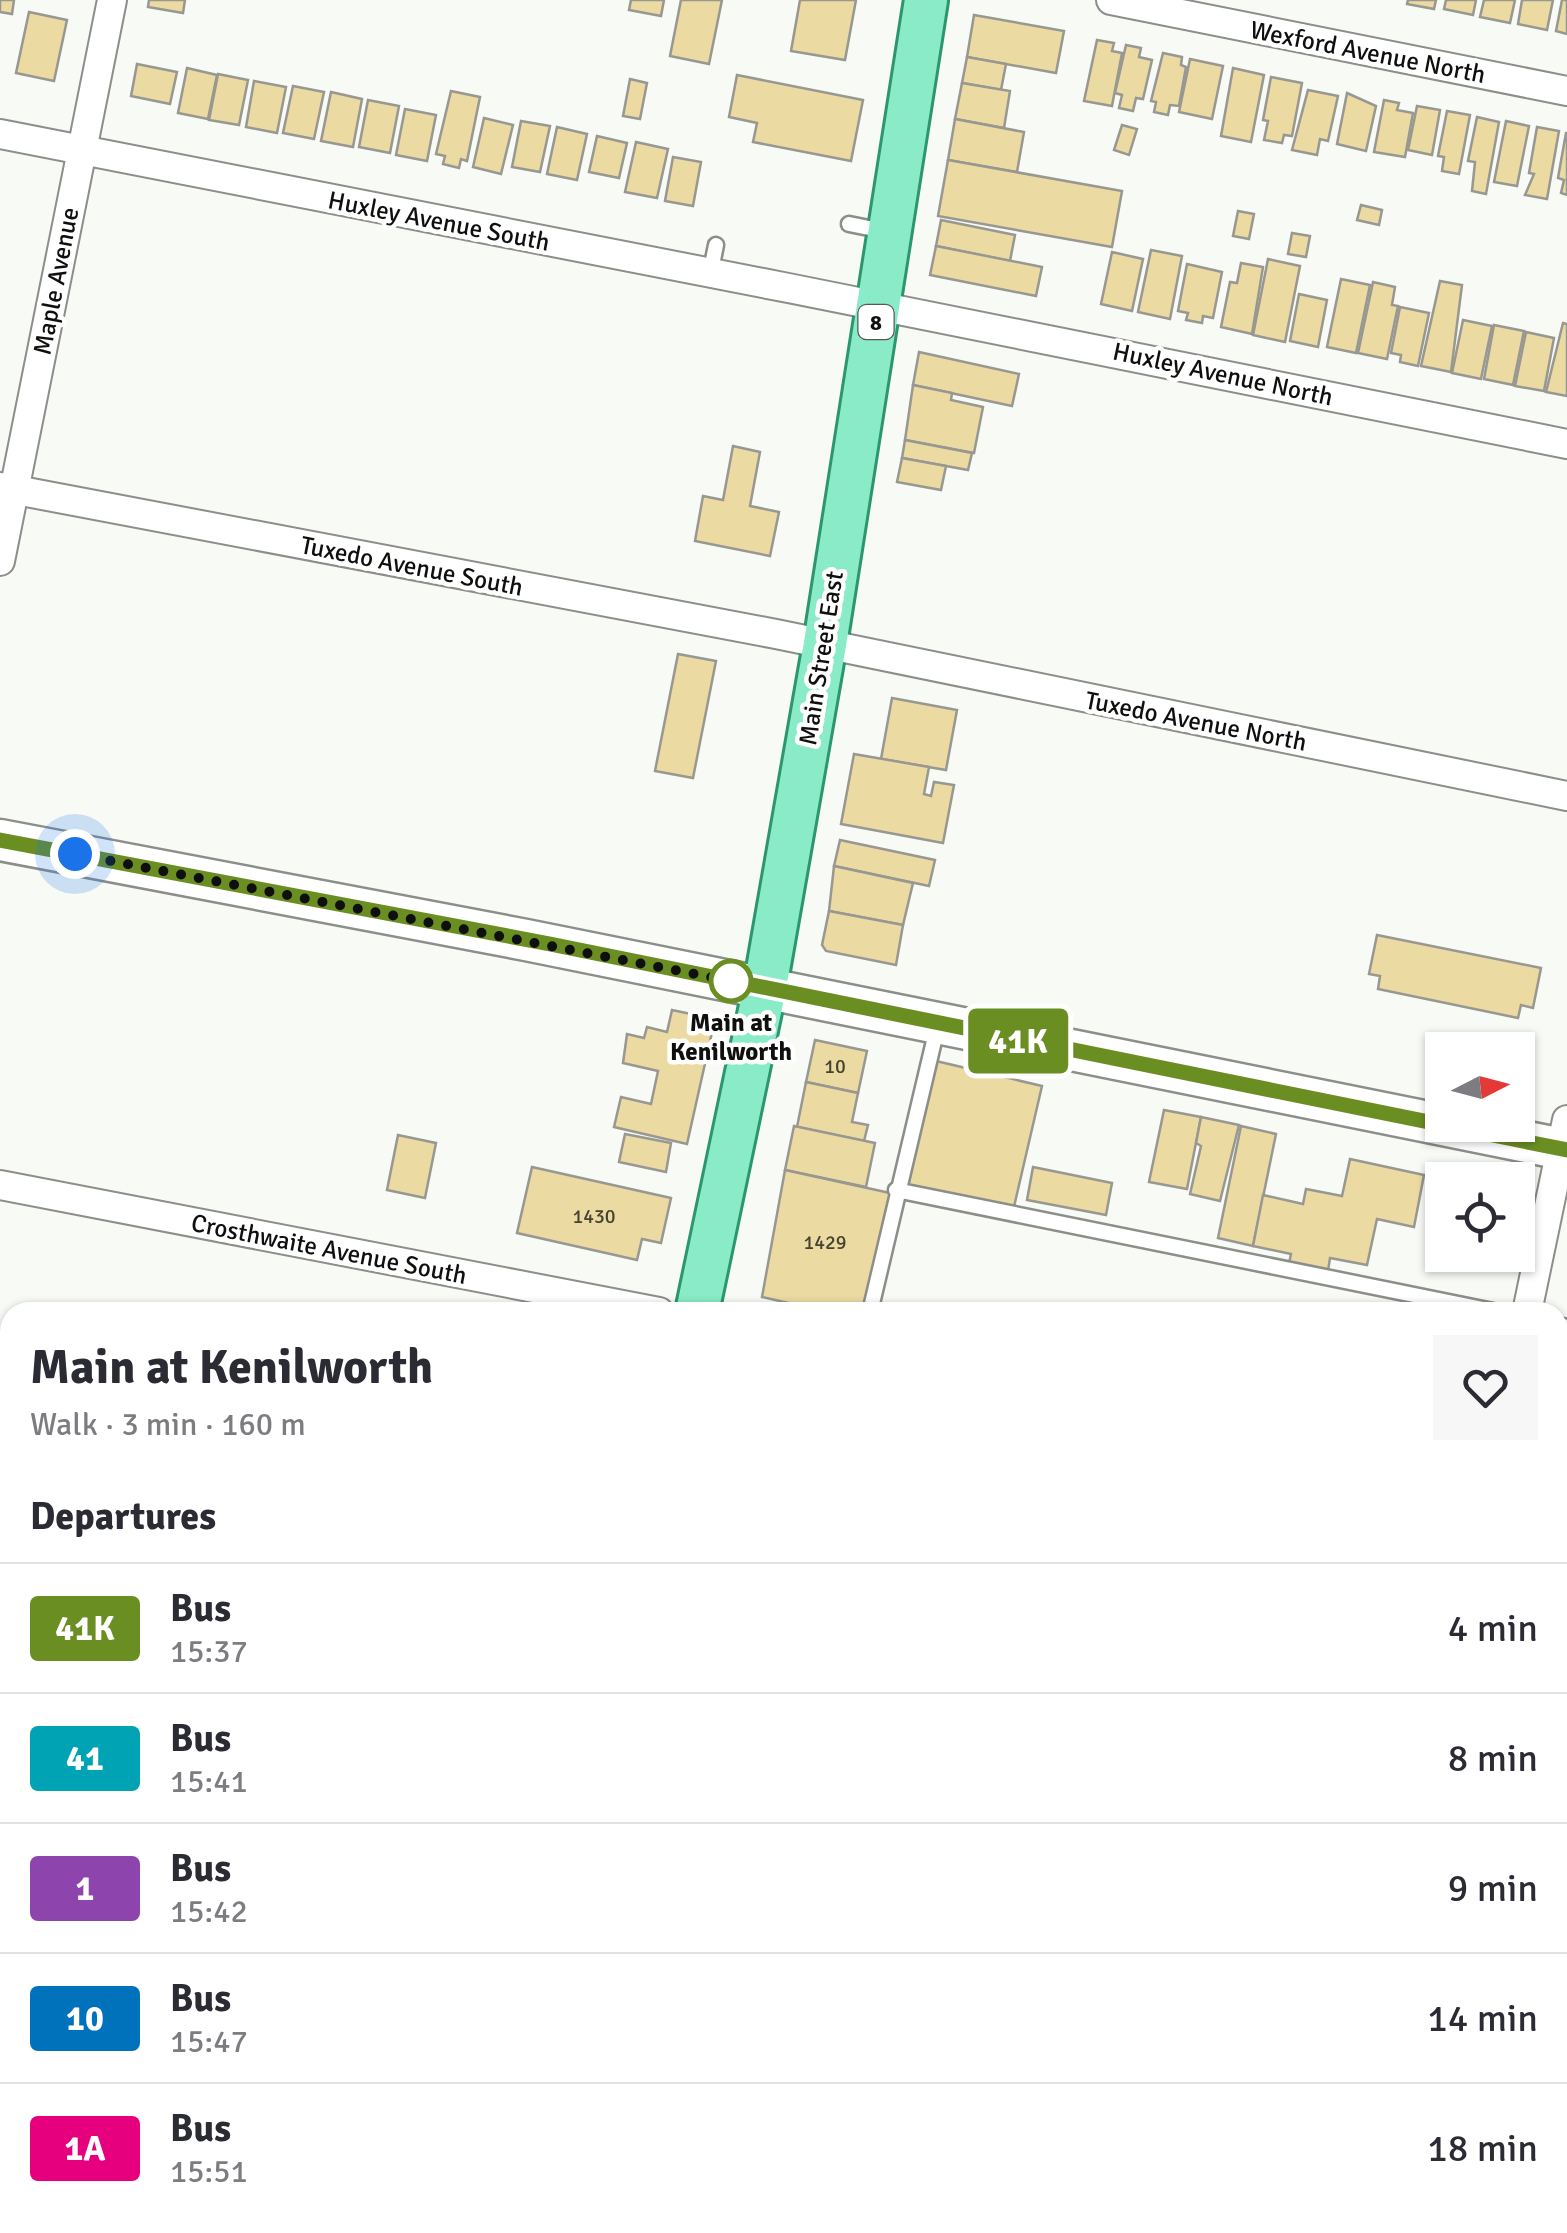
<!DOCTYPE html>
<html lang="en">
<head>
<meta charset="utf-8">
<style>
	:root { --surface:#fff; --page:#f7f7f7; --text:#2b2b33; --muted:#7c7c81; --line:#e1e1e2 }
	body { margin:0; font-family:Signika,sans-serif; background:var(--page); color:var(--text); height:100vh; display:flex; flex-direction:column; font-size:38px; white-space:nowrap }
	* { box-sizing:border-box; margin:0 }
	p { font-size:32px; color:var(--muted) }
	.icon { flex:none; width:55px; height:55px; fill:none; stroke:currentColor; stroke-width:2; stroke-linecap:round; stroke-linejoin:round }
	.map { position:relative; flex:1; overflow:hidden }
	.panel { position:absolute; left:0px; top:1302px; width:1568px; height:932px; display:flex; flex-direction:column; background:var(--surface); border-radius:30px 30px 0 0; box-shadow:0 2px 8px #0004 }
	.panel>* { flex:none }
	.badge { padding:0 20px; border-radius:8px; font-size:35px; line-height:65px }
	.needle { width:65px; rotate:84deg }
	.buttons { position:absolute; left:1425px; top:1032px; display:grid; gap:20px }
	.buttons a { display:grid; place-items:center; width:110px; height:110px; border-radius:0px; background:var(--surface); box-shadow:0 2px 8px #0004; font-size:50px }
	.you { position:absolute; width:50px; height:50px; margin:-25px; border:8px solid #fff; border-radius:50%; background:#1a73e8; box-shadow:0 0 0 15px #1a73e833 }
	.map>.badge { position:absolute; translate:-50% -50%; box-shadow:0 0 0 5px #fff }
	h2 { padding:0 30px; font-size:38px; line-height:90px }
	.round { display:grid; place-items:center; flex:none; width:105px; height:105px; border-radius:0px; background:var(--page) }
	.head { display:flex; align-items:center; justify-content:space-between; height:170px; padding:0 30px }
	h1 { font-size:48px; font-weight:800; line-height:75px }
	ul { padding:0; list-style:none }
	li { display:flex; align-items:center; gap:30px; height:130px; padding:0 30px; border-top:2px solid var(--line) }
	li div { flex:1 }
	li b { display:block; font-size:38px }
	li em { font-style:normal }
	li .badge { min-width:110px; font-weight:700; text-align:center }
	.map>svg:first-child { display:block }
</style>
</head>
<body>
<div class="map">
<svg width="1567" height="2233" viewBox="0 0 1567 2233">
	<rect width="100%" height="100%" fill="#f8fbf5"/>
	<g fill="#ebdaa1" stroke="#989791" stroke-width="2.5">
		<polygon points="0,0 14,0 12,14 0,12"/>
		<polygon points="149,0 185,0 183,13 148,7"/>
		<polygon points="631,0 664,0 661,16 629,10"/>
		<polygon points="681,0 722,0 709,64 670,56"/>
		<polygon points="800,0 856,0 845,60 791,51"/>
		<polygon points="1408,0 1436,0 1434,9 1407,4"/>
		<polygon points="1446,0 1476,0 1473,15 1444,9"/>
		<polygon points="1484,0 1515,0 1510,23 1480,17"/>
		<polygon points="1522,0 1553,0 1547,30 1518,24"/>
		<polygon points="1562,0 1567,0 1567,34 1556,31"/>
		<polygon points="29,12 67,20 54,81 16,73"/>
		<polygon points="974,15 1064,31 1056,73 967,57"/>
		<polygon points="1097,40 1114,43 1112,51 1122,53 1112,106 1084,101"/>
		<polygon points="1126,45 1141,48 1139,57 1152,60 1143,99 1136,98 1133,111 1119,108 1122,95 1115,93"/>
		<polygon points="1163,53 1182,57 1181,65 1186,67 1179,106 1170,105 1168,115 1154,112 1156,102 1151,101"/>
		<polygon points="967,57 1006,64 1001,90 962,83"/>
		<polygon points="1190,59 1223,66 1212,119 1179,112"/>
		<polygon points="137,64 177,72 170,104 131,96"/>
		<polygon points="187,68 217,75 208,119 178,113"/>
		<polygon points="1233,68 1264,75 1251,142 1221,136"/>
		<polygon points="218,74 248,80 239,125 209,120"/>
		<polygon points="737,75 863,100 851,161 753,142 757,123 729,117"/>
		<polygon points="1271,77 1302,83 1292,136 1284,135 1282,143 1264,140 1268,121 1263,120"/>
		<polygon points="630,79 647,83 640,119 623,116"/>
		<polygon points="254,81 286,87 277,133 246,127"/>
		<polygon points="962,83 1010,91 1004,128 955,119"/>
		<polygon points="293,86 324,92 314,139 283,133"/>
		<polygon points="1308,90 1338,96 1328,141 1320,139 1317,155 1292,150"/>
		<polygon points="451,91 480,97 467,161 461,159 459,168 443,164 445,156 436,154"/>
		<polygon points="331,92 362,99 353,147 321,141"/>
		<polygon points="1347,93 1376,106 1366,151 1337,144"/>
		<polygon points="368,100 399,106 390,153 359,147"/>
		<polygon points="1384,100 1399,103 1397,110 1413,113 1405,157 1374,152"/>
		<polygon points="1417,106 1440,110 1432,155 1408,150"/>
		<polygon points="405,109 436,115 427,161 396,155"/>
		<polygon points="1447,111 1470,115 1459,174 1442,171 1444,157 1438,156"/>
		<polygon points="1477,117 1499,122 1486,194 1472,191 1475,162 1468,161"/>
		<polygon points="484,118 513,125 501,174 473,167"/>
		<polygon points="955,119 1024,132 1017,172 948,160"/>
		<polygon points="521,121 550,126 540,172 512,167"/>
		<polygon points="1506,121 1529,126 1517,186 1494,182"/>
		<polygon points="1122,125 1137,129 1129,155 1114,150"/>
		<polygon points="557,127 587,134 577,180 547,174"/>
		<polygon points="1537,127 1559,131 1547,199 1525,195 1534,174 1529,173"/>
		<polygon points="1566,133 1567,133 1567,195 1561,193 1564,180 1558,178"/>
		<polygon points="597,136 627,143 619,178 589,172"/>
		<polygon points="636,142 668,149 657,198 625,192"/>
		<polygon points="673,157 701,162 693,206 665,201"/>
		<polygon points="948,160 1122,191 1112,247 938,216"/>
		<polygon points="1361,205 1382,210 1379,225 1357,220"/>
		<polygon points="1238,211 1254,214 1249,239 1233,236"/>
		<polygon points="941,220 1015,235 1010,261 936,246"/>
		<polygon points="1292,233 1310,236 1306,257 1288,254"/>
		<polygon points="936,246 1042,267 1036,296 930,275"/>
		<polygon points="1151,250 1182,256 1170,319 1138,312"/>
		<polygon points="1112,252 1143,259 1132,311 1101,304"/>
		<polygon points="1268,259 1300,266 1285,342 1253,335"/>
		<polygon points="1241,263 1263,267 1252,334 1221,327 1230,282 1237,283"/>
		<polygon points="1187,264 1222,272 1213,318 1203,316 1202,323 1186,320 1188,313 1178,311"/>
		<polygon points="1341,279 1370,285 1356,353 1327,347"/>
		<polygon points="1440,281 1462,285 1451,372 1421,366"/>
		<polygon points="1373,282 1395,287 1392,305 1398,306 1387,359 1358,353"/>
		<polygon points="1299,294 1327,300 1318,347 1290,341"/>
		<polygon points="1400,307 1429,313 1418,366 1400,362 1401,355 1391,353"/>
		<polygon points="1463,320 1492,326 1481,379 1452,373"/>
		<polygon points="1563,323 1567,324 1567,396 1546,392"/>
		<polygon points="1494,325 1524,331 1513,385 1484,379"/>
		<polygon points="1526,332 1554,338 1544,391 1515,386"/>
		<polygon points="919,352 1019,374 1012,406 913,385"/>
		<polygon points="913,385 952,393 951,400 983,407 974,453 905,440"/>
		<polygon points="905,440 972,453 968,470 902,458"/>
		<polygon points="733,446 760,452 750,506 779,512 770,556 695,541 703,496 723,500"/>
		<polygon points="902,458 946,466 941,490 897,482"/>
		<polygon points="678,654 716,661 693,778 655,771"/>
		<polygon points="892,698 957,710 946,770 881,759"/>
		<polygon points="854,754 929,767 924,794 931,796 934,782 954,785 943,843 841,824"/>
		<polygon points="840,840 935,860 929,886 834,866"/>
		<polygon points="834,866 913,883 903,925 829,911"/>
		<polygon points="829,911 903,925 896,965 826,951 822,945"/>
		<polygon points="1377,935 1541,968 1533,1008 1521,1005 1518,1018 1378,989 1380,976 1369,974"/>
		<polygon points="672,1010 715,1019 687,1144 614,1127 621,1097 651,1104 658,1071 623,1063 627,1034 644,1038 647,1027 667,1032"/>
		<polygon points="815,1040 867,1051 858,1093 806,1082"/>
		<polygon points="936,1061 1042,1086 1013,1211 908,1186"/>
		<polygon points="806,1082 858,1093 852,1122 868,1125 864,1141 797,1127"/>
		<polygon points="1164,1110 1201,1117 1187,1189 1149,1182"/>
		<polygon points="1201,1117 1239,1125 1220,1201 1190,1194 1201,1146 1196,1143"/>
		<polygon points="794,1126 875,1143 866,1187 785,1170"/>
		<polygon points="1241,1126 1276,1134 1253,1246 1218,1238"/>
		<polygon points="625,1134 671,1143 666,1172 619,1162"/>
		<polygon points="398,1135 436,1143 425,1198 387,1190"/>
		<polygon points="1350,1159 1424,1175 1414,1227 1377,1219 1367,1265 1330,1258 1328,1271 1289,1263 1291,1254 1253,1246 1263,1195 1303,1204 1306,1189 1342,1196"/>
		<polygon points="532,1167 671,1198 661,1243 642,1239 637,1260 517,1233"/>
		<polygon points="1033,1167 1112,1183 1106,1215 1027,1200"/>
		<polygon points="785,1170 890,1193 863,1312 828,1312 762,1297"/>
		<polygon points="559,2225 653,2225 652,2233 558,2233"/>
	</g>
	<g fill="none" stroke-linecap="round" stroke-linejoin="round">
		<defs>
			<g id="service">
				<polyline points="849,224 884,231"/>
				<polyline points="710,275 716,245"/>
				<polyline points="896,1190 1498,1312"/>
				<polyline points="870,1312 938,1024"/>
				<polyline points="1558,1325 1567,1327"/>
				<polyline points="1558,2005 1567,2007"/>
			</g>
			<g id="minor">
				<polyline points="1111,0 1567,91"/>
				<path d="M0,134C523,235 1045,338 1567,444"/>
				<polyline points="0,487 776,634 1567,796"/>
				<polyline points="0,561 112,0"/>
				<polyline points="0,1185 659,1312"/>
				<polyline points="1527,1312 1567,1120"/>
				<polyline points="1558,1496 1567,1498"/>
				<polyline points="0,1533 10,1535"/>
				<polyline points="1558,1836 1567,1838"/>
				<polyline points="0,1853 10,1855"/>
				<polyline points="1558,2169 1567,2171"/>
				<polyline points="0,2172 10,2174"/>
				<polyline points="271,2225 312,2233"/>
				<polyline points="1342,2233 1344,2225"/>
			</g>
			<polyline id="secondary" points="0,840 526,940 1567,1150"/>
			<g id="primary">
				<polyline points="697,1312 765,987 825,644 926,0"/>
				<polyline points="482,2233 484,2225"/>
			</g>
		</defs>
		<use href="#service" stroke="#8b8e89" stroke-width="19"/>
		<use href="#minor" stroke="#8b8e89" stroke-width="32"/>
		<use href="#secondary" stroke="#8b8e89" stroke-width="45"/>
		<use href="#primary" stroke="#2c966e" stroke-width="48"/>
		<use href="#service" stroke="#fff" stroke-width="14"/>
		<use href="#minor" stroke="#fff" stroke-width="28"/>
		<use href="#secondary" stroke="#fff" stroke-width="40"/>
		<use href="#primary" stroke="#89ebc7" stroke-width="42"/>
	</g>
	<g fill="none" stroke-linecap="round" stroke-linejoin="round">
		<defs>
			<polyline id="line" points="0,840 550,944 1567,1150"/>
		</defs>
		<use href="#line" stroke="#fff" stroke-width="22"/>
		<use href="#line" stroke="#6b8e23" stroke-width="15"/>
		<polyline stroke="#0f100e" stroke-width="10" stroke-dasharray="0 18" points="75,854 731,981"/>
	</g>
	<circle fill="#fff" stroke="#6b8e23" stroke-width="5" cx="731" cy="981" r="20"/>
	<g text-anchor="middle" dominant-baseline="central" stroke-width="9" stroke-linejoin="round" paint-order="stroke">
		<g font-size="20" fill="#464233">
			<text x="835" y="1066">10</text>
			<text x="594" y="1216">1430</text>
			<text x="825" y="1242">1429</text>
		</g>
		<rect fill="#fff" stroke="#575856" stroke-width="2.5" x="858.5" y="305" width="35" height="34" rx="8"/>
		<g font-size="22" font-weight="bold" fill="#0f100e">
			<text x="876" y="322">8</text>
		</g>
		<g font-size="25" fill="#0f100e" stroke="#fff">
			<text transform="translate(1368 52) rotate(11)">Wexford Avenue North</text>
			<text transform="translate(439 221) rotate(11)">Huxley Avenue South</text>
			<text transform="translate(56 281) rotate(-79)">Maple Avenue</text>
			<text transform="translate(1223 374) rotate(12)">Huxley Avenue North</text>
			<text transform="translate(412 566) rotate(11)">Tuxedo Avenue South</text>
			<text transform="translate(821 658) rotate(-81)">Main Street East</text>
			<text transform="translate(1196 721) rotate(11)">Tuxedo Avenue North</text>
			<text transform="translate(329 1249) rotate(11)">Crosthwaite Avenue South</text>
		</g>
		<g font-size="25" font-weight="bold" fill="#0f100e" stroke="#fff">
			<text x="731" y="1022">Main at<tspan x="731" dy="29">Kenilworth</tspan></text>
		</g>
	</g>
</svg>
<div class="buttons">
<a><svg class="needle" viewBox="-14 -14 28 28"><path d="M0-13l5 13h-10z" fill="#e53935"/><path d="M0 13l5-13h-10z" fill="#7c7c81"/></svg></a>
<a><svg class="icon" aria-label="locate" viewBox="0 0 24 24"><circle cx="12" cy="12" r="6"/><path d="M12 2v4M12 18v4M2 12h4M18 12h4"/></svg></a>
</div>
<div class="you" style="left:75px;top:854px"></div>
<b class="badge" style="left:1018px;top:1041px;background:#6b8e23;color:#fff">41K</b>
<section class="panel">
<div class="head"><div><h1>Main at Kenilworth</h1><p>Walk · 3 min · 160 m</p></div><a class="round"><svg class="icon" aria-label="heart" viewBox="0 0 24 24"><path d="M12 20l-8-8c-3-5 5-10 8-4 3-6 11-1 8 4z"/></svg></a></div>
<h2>Departures</h2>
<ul>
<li><span class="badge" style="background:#6b8e23;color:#fff">41K</span><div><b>Bus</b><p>15:37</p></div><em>4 min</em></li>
<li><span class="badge" style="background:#00a3b4;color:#fff">41</span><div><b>Bus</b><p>15:41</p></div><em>8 min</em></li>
<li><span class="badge" style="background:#8e44ad;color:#fff">1</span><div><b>Bus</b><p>15:42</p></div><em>9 min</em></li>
<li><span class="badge" style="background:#0072bc;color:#fff">10</span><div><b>Bus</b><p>15:47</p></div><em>14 min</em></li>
<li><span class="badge" style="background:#e6007e;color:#fff">1A</span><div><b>Bus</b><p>15:51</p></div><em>18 min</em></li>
</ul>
</section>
</div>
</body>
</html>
